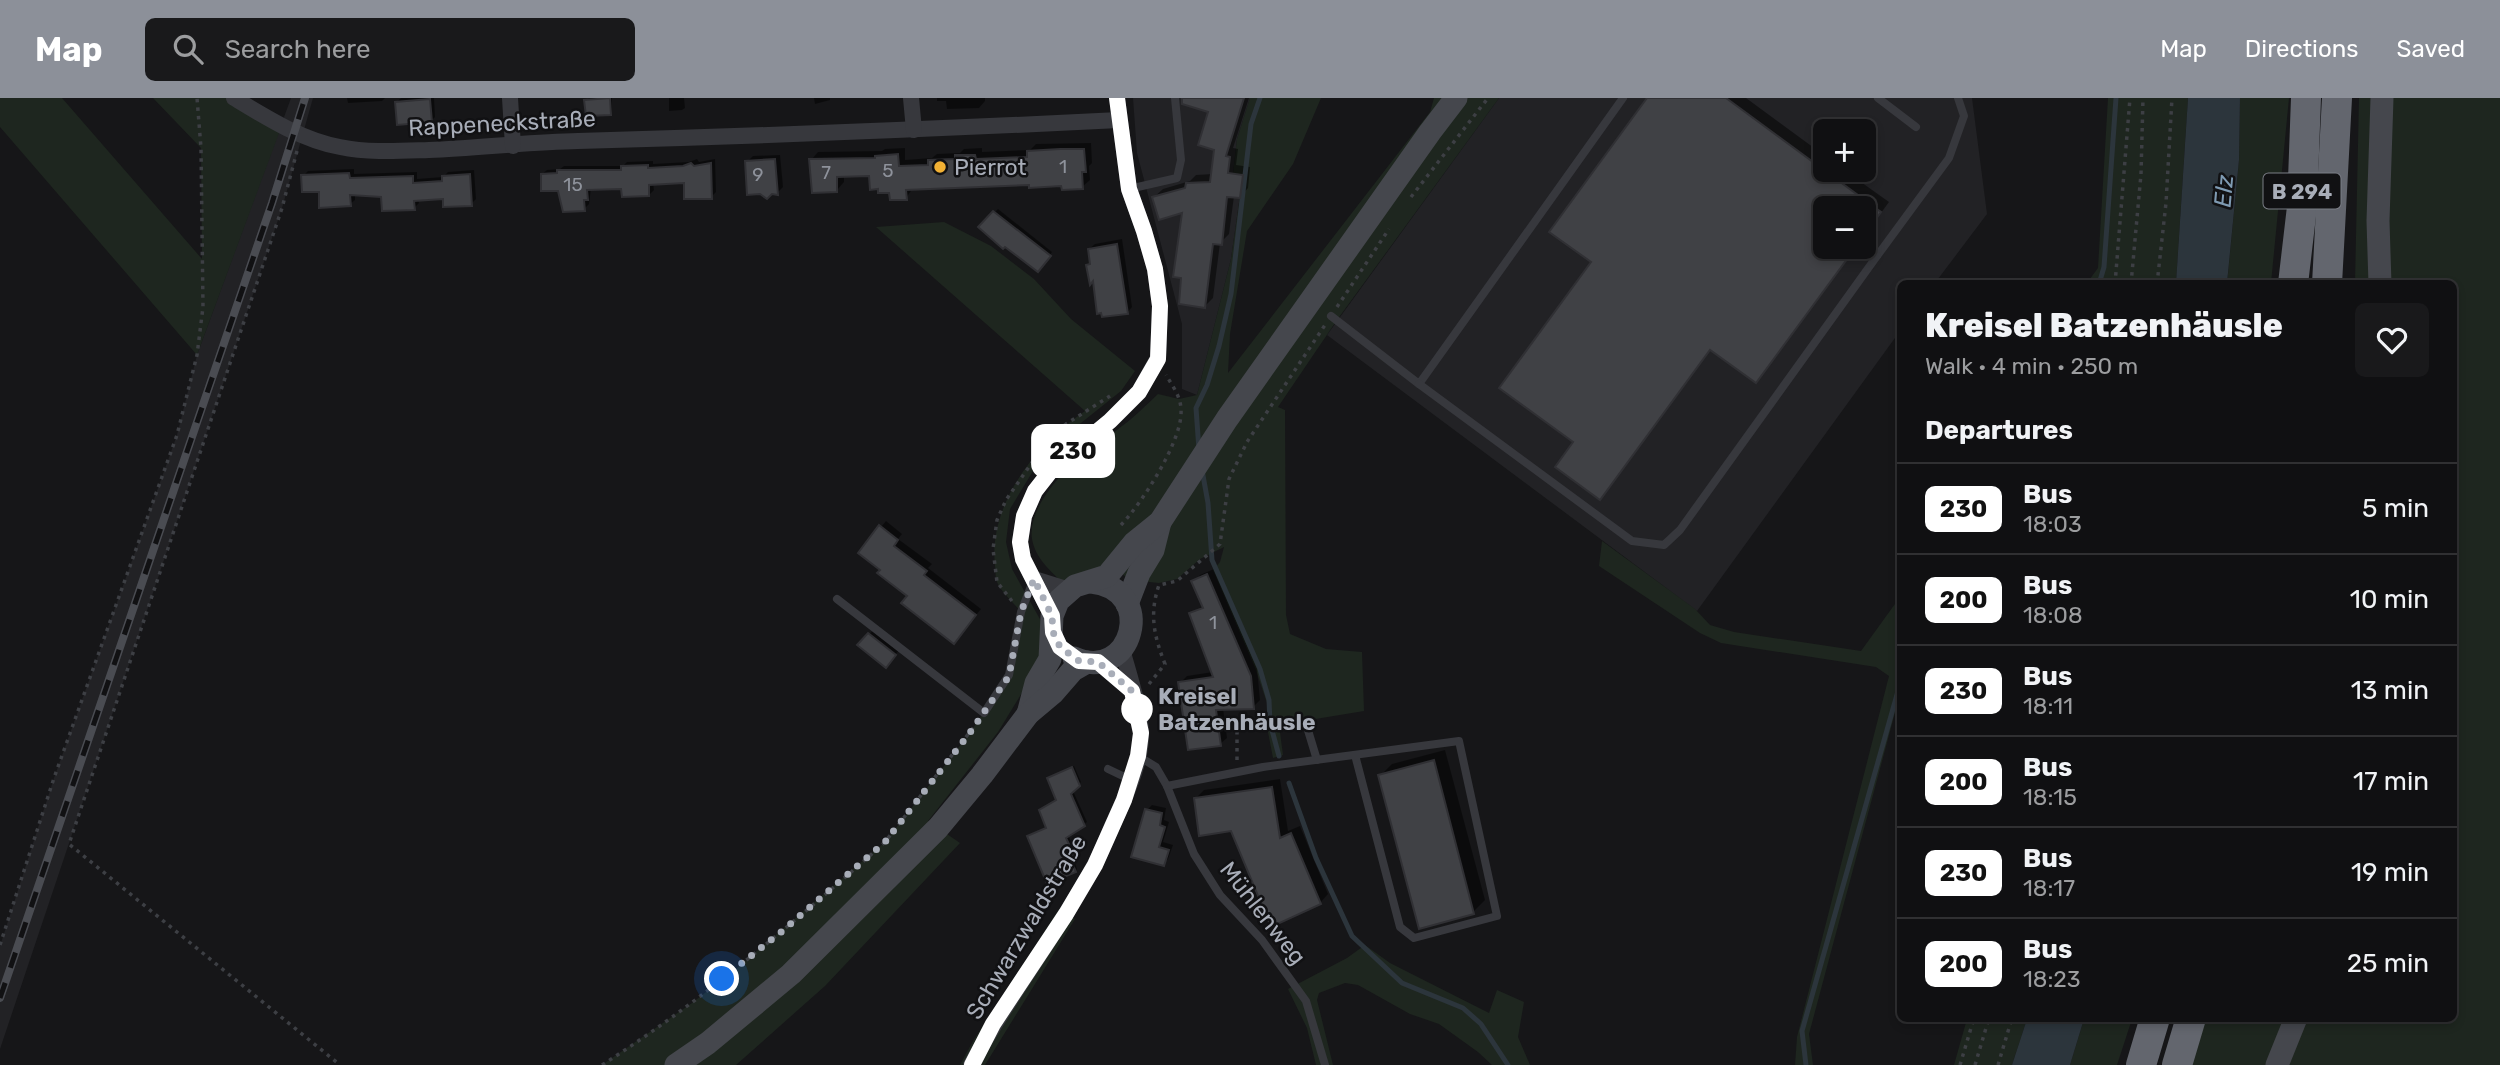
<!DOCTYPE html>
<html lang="en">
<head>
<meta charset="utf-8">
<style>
	:root { --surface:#101012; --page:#19191b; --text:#f1f3f6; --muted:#9c9d9f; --line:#303032; --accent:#8c9099 }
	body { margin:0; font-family:Rubik,sans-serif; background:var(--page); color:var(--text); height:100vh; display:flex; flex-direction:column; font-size:26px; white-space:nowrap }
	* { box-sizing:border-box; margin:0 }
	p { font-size:23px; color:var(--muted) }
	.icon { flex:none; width:38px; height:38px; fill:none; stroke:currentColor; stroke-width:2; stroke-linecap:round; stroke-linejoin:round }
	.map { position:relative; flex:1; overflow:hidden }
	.details { position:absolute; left:1897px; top:182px; width:560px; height:742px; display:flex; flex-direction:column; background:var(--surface); border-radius:10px; box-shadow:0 4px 10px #0003,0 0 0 2px var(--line) }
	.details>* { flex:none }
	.badge { padding:0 14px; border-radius:10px; font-size:24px; line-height:46px }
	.tools { position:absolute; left:1813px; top:21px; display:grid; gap:14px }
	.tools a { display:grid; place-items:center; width:63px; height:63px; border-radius:10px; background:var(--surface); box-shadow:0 4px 10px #0003,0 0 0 2px var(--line); font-size:35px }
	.you { position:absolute; width:35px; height:35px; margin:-18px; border:5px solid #fff; border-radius:50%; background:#1a73e8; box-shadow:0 0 0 10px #1a73e833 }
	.map>.badge { position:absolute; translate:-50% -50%; box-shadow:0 0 0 4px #fff }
	h2 { padding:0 28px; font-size:26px; line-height:63px }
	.round { display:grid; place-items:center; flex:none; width:74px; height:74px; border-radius:10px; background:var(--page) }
	.overview { display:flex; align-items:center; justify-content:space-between; height:119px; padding:0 28px }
	h1 { font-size:33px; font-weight:800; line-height:52px }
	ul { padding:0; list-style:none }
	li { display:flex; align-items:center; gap:21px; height:91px; padding:0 28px; border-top:2px solid var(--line) }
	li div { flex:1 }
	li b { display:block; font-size:26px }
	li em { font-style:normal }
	li .badge { min-width:77px; font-weight:700; text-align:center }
	header { display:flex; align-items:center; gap:42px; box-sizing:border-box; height:98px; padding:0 35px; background:var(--accent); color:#fff }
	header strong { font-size:33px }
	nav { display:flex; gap:38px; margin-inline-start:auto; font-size:24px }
	.search { width:490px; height:63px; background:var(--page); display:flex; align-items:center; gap:18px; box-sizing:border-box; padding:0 24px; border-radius:10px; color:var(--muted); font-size:26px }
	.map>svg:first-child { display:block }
</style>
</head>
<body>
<header>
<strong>Map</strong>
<div class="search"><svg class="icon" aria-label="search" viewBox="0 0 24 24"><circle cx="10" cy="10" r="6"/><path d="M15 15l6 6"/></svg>Search here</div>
<nav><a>Map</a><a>Directions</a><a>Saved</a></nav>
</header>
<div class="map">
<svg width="2500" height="967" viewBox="0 0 2500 967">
	<rect width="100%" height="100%" fill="#161618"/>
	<g fill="#222225" fill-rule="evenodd">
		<polygon points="291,0 313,0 282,110 0,951 0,848 54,680 177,337 197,257"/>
		<polygon points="1133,0 1250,0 1237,41 1233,76 1243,77 1231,161 1197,297 1182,291 1182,226 1137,55"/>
		<path d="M1499,0H1972L1987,116L1935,185L1900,186V233L1697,513L1327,237ZM1825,33H1864V72H1825ZM1825,110H1864V149H1825Z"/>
	</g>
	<g fill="#1e261f">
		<polygon points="0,0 62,0 202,161 201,50 153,0 234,0 282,27 197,257 0,29"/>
		<path d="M1250,0H1321L1293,66L1247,133L1230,236L1228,275L1430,14L1434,0H1499L1337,222L1278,309L1285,312L1286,517L1290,536L1326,551L1362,554L1364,613L1279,627L1283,657L1273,660L1267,629V605L1256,572L1213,472L1220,464L1224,449L1200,461L1177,481L1159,485L1130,482L1109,466L1062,484C1049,472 1035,459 1032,441C1027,411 1062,374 1083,356C1095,346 1110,338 1122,328C1135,319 1146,307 1158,296L1179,301L1197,297L1231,161L1243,77L1233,76L1237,41Z"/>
		<polygon points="2108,0 2188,0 2176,185 2087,185 2098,170"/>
		<polygon points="2240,0 2289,0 2271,185 2227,186 2239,62"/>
		<polygon points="2359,0 2500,0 2500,967 2177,967 2191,921 2454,920 2454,186 2355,185"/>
		<path d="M944,124L991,148L1034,181L1071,221L1135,273L1121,293L1061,341L1033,373L1010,411L1006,444L1012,471L1041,523L1039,567L998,634L928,723L960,745L825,888L736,967H602L692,905L737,870L885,744L969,636L1009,577L1021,514C1014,505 1001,494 997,484C995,480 996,473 995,468C988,406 1036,346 1085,313L876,129Z"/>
		<polygon points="1602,443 1695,511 1710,527 1734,534 1861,553 1900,499 1900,596 1809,936 1813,967 1795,967 1797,939 1889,578 1876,569 1721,545 1700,535 1599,468"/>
		<polygon points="1059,811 1075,821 985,967 960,967 973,943"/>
		<polygon points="1365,847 1390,865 1489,915 1497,892 1524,904 1518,939 1530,967 1492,967 1478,954 1439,926 1410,916 1358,887 1345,885 1319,895 1317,902 1333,967 1316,967 1307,930 1288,891 1347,860"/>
		<polygon points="1967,921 2027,921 2012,967 1954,967"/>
		<polygon points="2084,921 2132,921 2117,967 2070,967"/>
	</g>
	<g fill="#2c353c">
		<polygon points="2188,0 2240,0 2239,62 2227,185 2176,185"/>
		<polygon points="2027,921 2084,921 2070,967 2012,967"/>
	</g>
	<g fill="#0007">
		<polygon points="347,0 385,0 382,3 348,5"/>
		<polygon points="401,0 434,0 435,19 431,23 397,4"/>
		<polygon points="589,0 612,0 612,13 610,15 586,3"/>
		<polygon points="669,0 684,0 685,10 682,12 669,13"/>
		<polygon points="814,0 830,0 830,2 815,6"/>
		<polygon points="937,0 985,0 985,3 979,10 947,11 946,3 937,3"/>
		<polygon points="1205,0 1249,0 1233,50 1238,51 1236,67 1250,69 1248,90 1240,99 1234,98 1229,136 1220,145 1213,200 1205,208 1184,113 1154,99 1163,91 1190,83 1196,77 1213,76 1216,51 1210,13"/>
		<polygon points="1650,0 1746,0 1825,58 1825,72 1844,72 1889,104 1864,138 1864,110 1825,110 1825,149 1856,149 1764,274 1755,283 1711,251 1599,400 1576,344 1593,164"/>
		<polygon points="1091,45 1092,65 1089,68 1090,82 1082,89 1031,85 913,90 906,100 891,93 871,76 844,77 844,84 837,92 811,62 818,54 882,53 885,51 905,50 905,62 932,60 937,56 960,55 964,51 982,50 982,54 1030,52 1036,46"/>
		<polygon points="780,57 783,89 777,95 747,64 753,58"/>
		<polygon points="697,61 699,64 715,61 716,94 711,99 685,83 653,85 654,92 649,97 623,89 591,90 589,106 584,111 542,76 547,72 560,71 564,68 623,68 627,64 653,63 653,66 689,64"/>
		<polygon points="354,71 354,76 417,74 417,81 443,79 448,74 474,72 476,101 471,106 445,99 418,101 419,105 414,110 383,97 355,95 355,102 350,106 320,92 303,78 308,73"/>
		<polygon points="998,111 1052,154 1041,169 980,129"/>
		<polygon points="1122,141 1132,209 1127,215 1095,180 1088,167 1092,164 1089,151 1095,146"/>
		<polygon points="886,423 902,436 898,441 932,466 928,470 981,511 959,538 909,498 882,471 881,429"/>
		<polygon points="1214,471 1257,571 1260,602 1253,609 1223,610 1227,640 1220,646 1180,585 1187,578 1213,574 1191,516 1204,507 1194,484 1200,477"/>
		<polygon points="875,530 900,551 891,562 860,547"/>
		<polygon points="1445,652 1485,802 1473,814 1380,678 1392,666"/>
		<polygon points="1074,668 1081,684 1073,693 1087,724 1068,737 1076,754 1072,757 1077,771 1075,773 1031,736 1047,729 1058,702 1051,678"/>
		<polygon points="1280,681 1288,733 1300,728 1328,796 1320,805 1195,701 1204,692"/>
		<polygon points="1152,707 1166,710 1164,722 1169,724 1163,744 1173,747 1168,761 1163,766 1147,712"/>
	</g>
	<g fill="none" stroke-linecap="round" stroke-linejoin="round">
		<g stroke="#2c353c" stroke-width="5">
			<polyline points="2099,186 2104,169 2116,0"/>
			<polyline points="1199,352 1196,310 1207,287 1219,248 1231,196 1251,26 1260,0"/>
			<polyline points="1202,372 1208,405 1212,462 1260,571 1269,602 1270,625 1279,658"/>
			<polyline points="1289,685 1316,760 1352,838 1402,885 1463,910 1481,926 1508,967"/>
			<polyline points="1806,967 1802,933 1900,586"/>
		</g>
	</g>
	<g fill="#404145" stroke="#303034" stroke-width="2">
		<polygon points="610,0 611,17 586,18 584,2"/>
		<polygon points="1182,0 1244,0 1226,58 1230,59 1228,75 1243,77 1240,100 1227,99 1222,147 1213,146 1205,210 1179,206 1181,180 1173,179 1182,115 1159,122 1152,99 1185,90 1186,85 1210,84 1214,52 1198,47 1208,14 1182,6"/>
		<polygon points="1647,0 1726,0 1881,114 1864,138 1864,110 1825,110 1825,149 1856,149 1756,285 1710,252 1600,402 1555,369 1573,344 1499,290 1591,164 1549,134"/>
		<polygon points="430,1 432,24 397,27 395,4"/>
		<polygon points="1060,51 1084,51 1086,74 1082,74 1083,91 1062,92 1061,88 1029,90 1029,87 906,92 907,102 890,102 889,95 878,95 878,91 870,92 869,78 837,79 837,94 812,95 809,61 875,60 875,58 898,56 899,68 928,67 928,62 955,61 955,57 975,57 976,61 1027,59 1027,53"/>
		<polygon points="775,61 778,97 772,96 767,101 760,96 747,97 745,63"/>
		<polygon points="691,65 694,68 711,65 712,101 684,101 684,85 649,87 649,98 622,99 621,91 587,92 588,102 584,102 585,113 563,114 558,93 541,93 541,76 557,75 557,72 621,72 621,68 648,67 648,70 683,68"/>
		<polygon points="349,75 350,80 413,78 413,85 442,83 442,78 470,76 472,108 443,109 443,101 414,103 415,112 382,113 381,99 350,97 351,108 319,110 319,94 302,94 301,77"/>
		<polygon points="993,113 1051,158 1038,174 1005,149 1003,151 978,129"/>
		<polygon points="1117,146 1128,216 1102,219 1101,215 1097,216 1093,183 1090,187 1086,167 1090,166 1088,151"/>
		<polygon points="879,427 898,442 894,448 927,473 924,477 976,517 954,546 901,505 907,498 877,475 880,472 858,455"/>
		<polygon points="1207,476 1251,578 1254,611 1216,612 1221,648 1188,652 1178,584 1213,579 1189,515 1203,510 1191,483"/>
		<polygon points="868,535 896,557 886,570 857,547"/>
		<polygon points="1434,662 1474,816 1419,831 1378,677"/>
		<polygon points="1072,669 1080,688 1071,696 1085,728 1066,740 1075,758 1070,760 1076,774 1047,786 1027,738 1046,730 1039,712 1056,702 1047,680"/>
		<polygon points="1272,689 1280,740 1291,735 1321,806 1271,829 1231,733 1199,738 1194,700"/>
		<polygon points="1145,711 1162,715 1160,727 1165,729 1159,749 1169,752 1164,768 1131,759"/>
	</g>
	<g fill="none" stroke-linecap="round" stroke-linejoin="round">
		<g stroke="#3d3f44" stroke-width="3.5" stroke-dasharray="3.5 5" stroke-linecap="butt">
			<polyline points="297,53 282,110 69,746 340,967"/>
			<polyline points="1411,99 1488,0"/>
			<polyline points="2115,186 2130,0"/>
			<polyline points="2131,186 2141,76 2143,0"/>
			<polyline points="2157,186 2166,105 2172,0"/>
			<polyline points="1337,209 1389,131"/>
			<path d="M1121,427C1142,405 1183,342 1181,312C1181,299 1172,287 1166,277"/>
			<polyline points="1012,503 997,484 993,451 997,422 1006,402 1049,340 1066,326 1110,298"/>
			<path d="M1149,586L1165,566C1154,538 1149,516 1159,487L1177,483L1220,446L1229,381L1247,344L1325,227"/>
			<polyline points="1237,662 1237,629 1294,629"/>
			<polyline points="0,847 54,680 177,337 197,257 203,209 201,50 197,0"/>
			<path d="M602,967C696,907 781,835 865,762L885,744L976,626"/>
			<polyline points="1960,967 1974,920"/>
			<polyline points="1975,967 1989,920"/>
			<polyline points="1998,967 2012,920"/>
		</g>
		<g stroke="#37383d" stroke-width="8">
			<polyline points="1878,0 1916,29"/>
			<polyline points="1129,91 1177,80 1181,62 1175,0"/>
			<polyline points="1862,150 1877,158 1949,60 1964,18 1958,0"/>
			<polyline points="1331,218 1419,286 1623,0"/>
			<polyline points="1419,286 1632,443 1664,447 1680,432 1877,158"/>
			<polyline points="837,501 984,615 1009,577 1021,514 1033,483"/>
			<polyline points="1307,629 1317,662"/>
			<polyline points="1138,658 1156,669 1167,688 1194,756 1220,797 1262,842 1306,903 1325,967"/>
			<polyline points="1108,671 1131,682"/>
			<polyline points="1167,688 1263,669 1459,643 1497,818 1414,840 1400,829 1355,657"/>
		</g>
		<g stroke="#37383d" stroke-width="16">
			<path d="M234,0C267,20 302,42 340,49C369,55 399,53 429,52C479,50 528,44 578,43C758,38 938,31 1119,22"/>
			<polyline points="510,0 513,48"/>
			<polyline points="911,0 914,32"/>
			<polyline points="1034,481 1069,492"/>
			<polyline points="1052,518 1023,461 1020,444 1024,418 1035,393 1053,370 1110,323 1139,294 1158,260 1160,208 1155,171 1144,133 1129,91 1117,0"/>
			<polyline points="1098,564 1132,593"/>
			<path d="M971,967C1008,898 1057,837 1094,768C1103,751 1110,732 1118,715C1129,690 1142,661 1141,633C1139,606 1129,577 1122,551"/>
		</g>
		<g stroke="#45474d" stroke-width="23">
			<polyline points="2380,186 2378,123 2382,0"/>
			<polyline points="1127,506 1139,475 1153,452 1160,424"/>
			<path d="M1074,560C1132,586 1159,491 1091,484"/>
			<polyline points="1028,616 1036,585 1050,561 1052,518 1058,503 1075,488 1107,478 1134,445 1160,424 1227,321 1430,34 1456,0"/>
			<polyline points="676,967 708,945 791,876 938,730 982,677 1028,616 1053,595 1073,572 1087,564"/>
			<polyline points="2277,967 2296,920"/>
		</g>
		<g stroke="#63666e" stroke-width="30">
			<polyline points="2293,186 2302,109 2306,0"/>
			<polyline points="2327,186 2337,0"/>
			<polyline points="2141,967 2155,920"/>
			<polyline points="2177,967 2191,920"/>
		</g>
		<defs>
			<polyline id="rail" points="0,900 272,105 305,0"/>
		</defs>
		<use href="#rail" stroke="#4a4c52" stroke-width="8"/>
		<use href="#rail" stroke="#111113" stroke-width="5" stroke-dasharray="16" stroke-linecap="butt"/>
	</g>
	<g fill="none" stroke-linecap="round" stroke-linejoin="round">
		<defs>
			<polyline id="line" points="972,967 993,926 1066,816 1095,767 1124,702 1138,658 1141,635 1132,593 1098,564 1079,563 1060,549 1053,534 1052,518 1023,461 1020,444 1024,418 1035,393 1053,370 1110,323 1139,294 1158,261 1160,208 1155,171 1144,133 1129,91 1117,0"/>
		</defs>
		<use href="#line" stroke="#fff" stroke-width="16"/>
		<use href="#line" stroke="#fff" stroke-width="10"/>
		<polyline stroke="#a8adb8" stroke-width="7" stroke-dasharray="0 12.6" points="722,881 781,834 885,744 969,636 1009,578 1021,514 1034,481 1052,518 1053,534 1060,549 1079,563 1098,564 1132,593 1138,615 1137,611"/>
	</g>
	<circle fill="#f2b134" stroke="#111113" stroke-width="2.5" cx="940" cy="69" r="7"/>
	<circle fill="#fff" stroke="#fff" stroke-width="3.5" cx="1137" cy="611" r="14"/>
	<g text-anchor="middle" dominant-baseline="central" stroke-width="5" stroke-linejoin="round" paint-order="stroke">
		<g font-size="19" fill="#8e929b">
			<text x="1063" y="68">1</text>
			<text x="888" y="72">5</text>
			<text x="826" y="74">7</text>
			<text x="758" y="76">9</text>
			<text x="573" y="86">15</text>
			<text x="1213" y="524">1</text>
		</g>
		<rect fill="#111113" stroke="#7b7e86" stroke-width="2" x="2263.5" y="75.5" width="77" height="35" rx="5"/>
		<g font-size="21" font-weight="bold" fill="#a8adb8">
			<text x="2302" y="93">B 294</text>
		</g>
		<g font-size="23" fill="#a8adb8" stroke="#111113">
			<text transform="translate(502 25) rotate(-3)">Rappeneckstraße</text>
			<text transform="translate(1263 815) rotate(52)">Mühlenweg</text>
			<text transform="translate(1026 829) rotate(-59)">Schwarzwaldstraße</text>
		</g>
		<g font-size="23" fill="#a8adb8" stroke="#111113" text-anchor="start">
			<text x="954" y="69">Pierrot</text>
		</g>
		<g font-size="23" font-weight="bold" fill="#a8adb8" stroke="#111113" text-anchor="start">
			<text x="1158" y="598">Kreisel<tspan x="1158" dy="26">Batzenhäusle</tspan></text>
		</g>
		<g font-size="24" font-style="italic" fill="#7f9bb3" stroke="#111113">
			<text transform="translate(2224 93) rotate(-85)">Elz</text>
		</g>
	</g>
</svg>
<div class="tools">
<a>+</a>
<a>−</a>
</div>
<div class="you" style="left:722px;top:881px"></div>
<b class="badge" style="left:1073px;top:353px;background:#fff;color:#111">230</b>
<section class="details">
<div class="overview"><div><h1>Kreisel Batzenhäusle</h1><p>Walk · 4 min · 250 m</p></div><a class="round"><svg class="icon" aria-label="heart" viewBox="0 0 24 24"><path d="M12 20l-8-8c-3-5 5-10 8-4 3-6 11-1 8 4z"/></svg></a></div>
<h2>Departures</h2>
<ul>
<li><span class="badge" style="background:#fff;color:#111">230</span><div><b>Bus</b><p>18:03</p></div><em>5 min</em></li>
<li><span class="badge" style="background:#fff;color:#111">200</span><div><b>Bus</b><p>18:08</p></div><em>10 min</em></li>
<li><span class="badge" style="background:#fff;color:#111">230</span><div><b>Bus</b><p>18:11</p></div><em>13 min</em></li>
<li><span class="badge" style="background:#fff;color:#111">200</span><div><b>Bus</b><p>18:15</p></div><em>17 min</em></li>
<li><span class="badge" style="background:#fff;color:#111">230</span><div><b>Bus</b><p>18:17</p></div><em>19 min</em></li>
<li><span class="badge" style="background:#fff;color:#111">200</span><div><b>Bus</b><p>18:23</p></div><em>25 min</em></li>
</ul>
</section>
</div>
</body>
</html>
